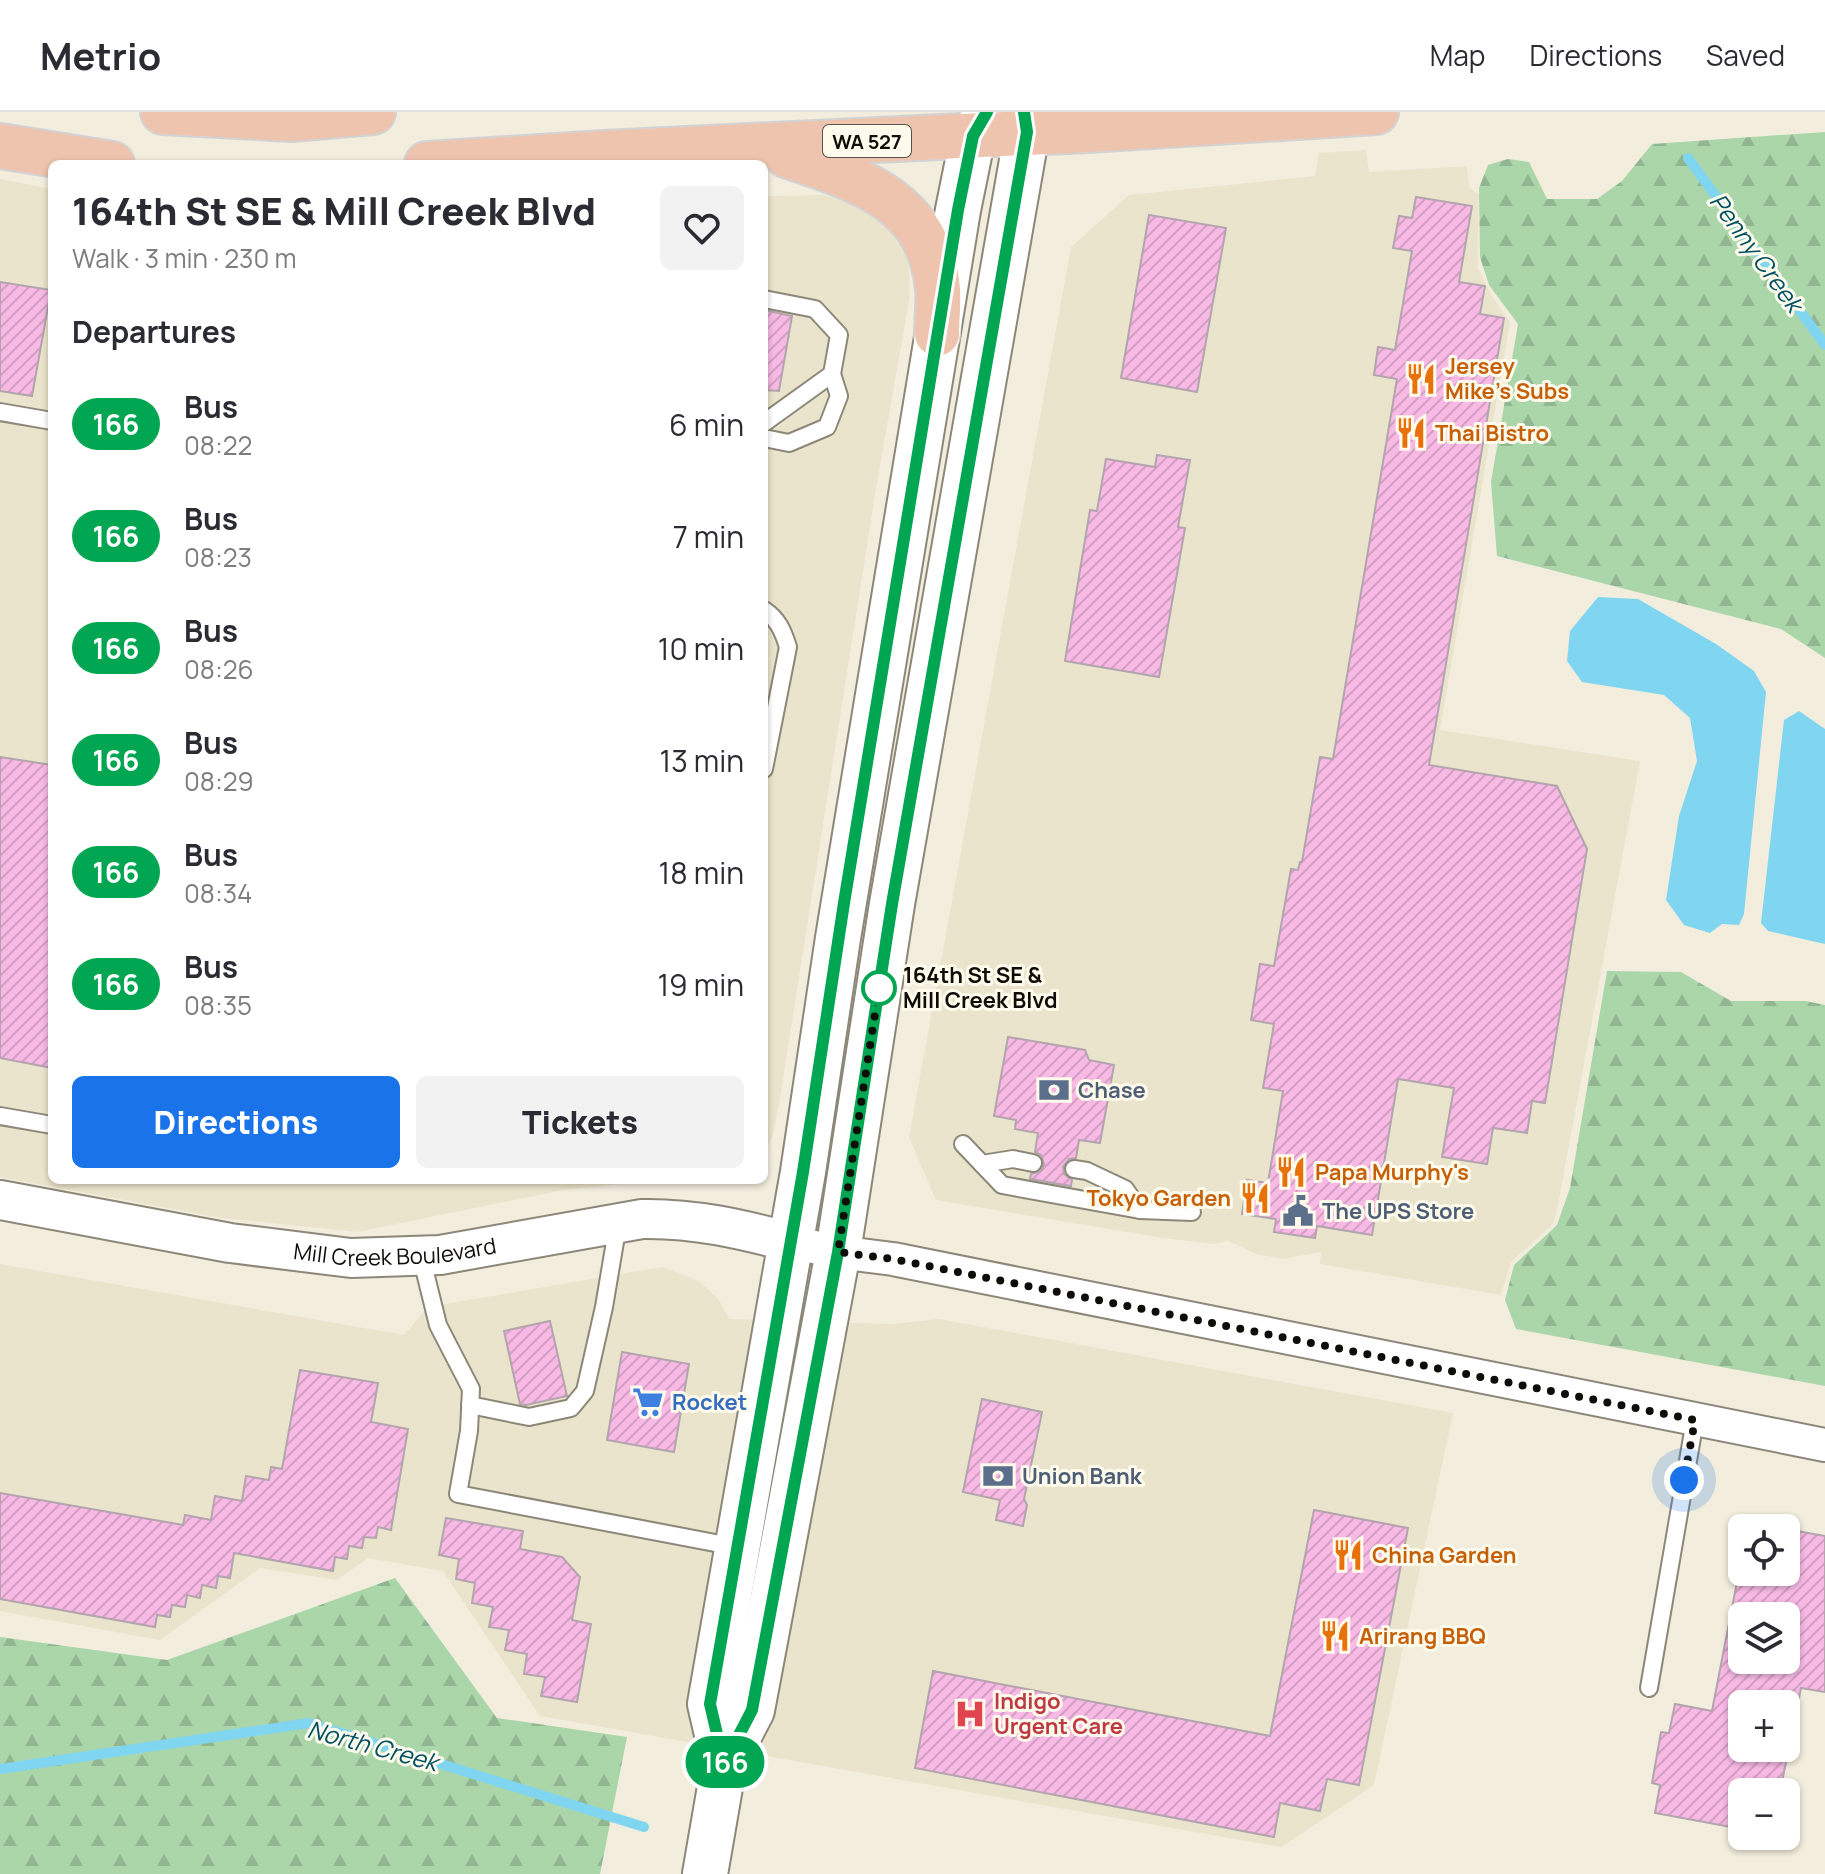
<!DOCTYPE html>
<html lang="en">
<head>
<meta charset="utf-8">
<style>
	:root { --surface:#fff; --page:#f2f2f3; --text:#2b2b33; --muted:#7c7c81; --line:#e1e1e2; --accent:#1a73e8 }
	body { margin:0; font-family:Manrope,sans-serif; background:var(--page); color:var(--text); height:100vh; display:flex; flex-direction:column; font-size:30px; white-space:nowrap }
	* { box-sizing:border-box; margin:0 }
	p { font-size:26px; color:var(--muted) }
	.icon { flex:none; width:44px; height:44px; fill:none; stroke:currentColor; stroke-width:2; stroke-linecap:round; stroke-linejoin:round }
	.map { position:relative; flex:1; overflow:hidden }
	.drawer { position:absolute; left:48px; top:48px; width:720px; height:1024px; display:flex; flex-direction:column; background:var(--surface); border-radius:12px; box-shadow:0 2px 6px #0004 }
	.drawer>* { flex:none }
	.badge { padding:0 16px; border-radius:26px; font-size:28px; line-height:52px }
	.tools { position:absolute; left:1728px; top:1402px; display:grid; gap:16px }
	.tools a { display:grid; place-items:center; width:72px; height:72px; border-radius:12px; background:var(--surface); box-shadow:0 2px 6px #0004; font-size:40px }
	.you { position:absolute; width:40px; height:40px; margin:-20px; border:6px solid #fff; border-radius:50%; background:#1a73e8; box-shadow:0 0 0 12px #1a73e833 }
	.map>.badge { position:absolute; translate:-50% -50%; box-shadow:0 0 0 4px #fff }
	h2 { padding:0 24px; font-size:30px; line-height:72px }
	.round { display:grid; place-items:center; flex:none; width:84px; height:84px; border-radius:12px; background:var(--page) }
	.summary { display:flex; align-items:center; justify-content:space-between; height:136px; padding:0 24px }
	h1 { font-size:38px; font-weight:800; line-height:60px }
	.button { display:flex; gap:16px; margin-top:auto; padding:16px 24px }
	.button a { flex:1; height:92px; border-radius:12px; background:var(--accent); color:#fff; font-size:32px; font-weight:800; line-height:92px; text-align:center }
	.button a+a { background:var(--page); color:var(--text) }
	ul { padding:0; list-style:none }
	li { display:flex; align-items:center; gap:24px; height:112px; padding:0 24px }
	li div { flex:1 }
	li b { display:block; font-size:30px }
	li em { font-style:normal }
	li .badge { min-width:88px; font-weight:700; text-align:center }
	header { display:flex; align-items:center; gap:48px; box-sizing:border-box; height:112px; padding:0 40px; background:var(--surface); border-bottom:2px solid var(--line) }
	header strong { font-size:38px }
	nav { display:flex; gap:44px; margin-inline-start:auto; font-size:28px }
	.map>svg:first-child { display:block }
</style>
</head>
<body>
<header>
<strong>Metrio</strong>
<nav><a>Map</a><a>Directions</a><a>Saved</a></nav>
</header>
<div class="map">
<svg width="1825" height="1762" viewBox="0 0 1825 1762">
	<defs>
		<pattern id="forest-firs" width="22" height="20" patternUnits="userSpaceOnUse" patternTransform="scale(2)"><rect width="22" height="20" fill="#abd6aa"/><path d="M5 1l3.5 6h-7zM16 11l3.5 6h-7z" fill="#92b691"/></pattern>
		<pattern id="building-hatch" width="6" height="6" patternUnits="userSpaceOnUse" patternTransform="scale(2)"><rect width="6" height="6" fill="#f8bae5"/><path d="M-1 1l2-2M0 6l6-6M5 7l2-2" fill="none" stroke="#d39fc3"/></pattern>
	</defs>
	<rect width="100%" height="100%" fill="#f2eddd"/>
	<g fill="#ebe4cc">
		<polygon points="1366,38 1369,60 1467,54 1469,76 1479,82 1478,157 1493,186 1510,210 1440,618 1640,649 1557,1098 1553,1112 1511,1150 1501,1183 1320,1152 1321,1140 1283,1147 1257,1142 1228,1129 1214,1132 1163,1126 936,1088 909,1025 1071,135 1129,83 1315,64 1319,41"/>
		<polygon points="0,67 52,77 52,1068 722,1068 699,1072 618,1072 558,1079 357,1120 222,1106 0,1065"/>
		<polygon points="824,83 844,87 873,102 882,110 905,142 909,155 910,183 876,376 779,992 772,1025 764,1042 764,84"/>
		<polygon points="0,1152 404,1223 428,1195 662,1155 699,1169 719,1188 729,1207 893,1212 939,1207 1453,1301 1374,1673 1281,1735 540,1604 443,1459 368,1446 337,1468 260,1456 160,1528 0,1499"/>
	</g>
	<g fill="url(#forest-firs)">
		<polygon points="1825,20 1825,546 1781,517 1497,444 1491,370 1518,212 1489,173 1480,145 1479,76 1488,53 1508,47 1529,50 1547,87 1597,87 1622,69 1652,32"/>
		<polygon points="1607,859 1681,860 1731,889 1806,889 1825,893 1825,1274 1516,1217 1505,1188 1514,1153 1557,1113 1570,1076"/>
		<polygon points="395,1466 497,1606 627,1625 600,1762 0,1762 0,1525 167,1548"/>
	</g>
	<g fill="#80d6f1">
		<polygon points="1598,485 1638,487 1716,532 1754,559 1766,580 1744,802 1739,813 1722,812 1710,821 1684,813 1666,788 1679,704 1697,649 1690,606 1664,583 1582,570 1567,549 1570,519"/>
		<polygon points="1799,599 1825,617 1825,832 1768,819 1761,811 1784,608"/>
	</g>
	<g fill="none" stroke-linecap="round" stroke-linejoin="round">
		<g stroke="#80d6f1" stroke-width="10">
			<polyline points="1688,46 1825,233"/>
			<polyline points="0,1657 309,1611 644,1715"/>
		</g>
	</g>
	<g fill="url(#building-hatch)" stroke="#b3a4ae" stroke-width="2" fill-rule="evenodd">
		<polygon points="1416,85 1472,94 1459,170 1485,174 1480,202 1504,206 1429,653 1557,674 1587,737 1545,991 1532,989 1527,1021 1493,1016 1487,1052 1442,1045 1454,976 1398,967 1372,1123 1317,1114 1315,1126 1274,1120 1276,1107 1242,1102 1247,1068 1268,1071 1283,979 1263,976 1274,912 1251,908 1260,852 1274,854 1291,757 1298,758 1300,750 1302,750 1320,645 1333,647 1397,267 1374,263 1378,235 1395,238 1412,139 1393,136 1399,104 1412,106"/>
		<polygon points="1149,103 1226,116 1197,280 1121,266"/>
		<polygon points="0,170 51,178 32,284 0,279"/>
		<polygon points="764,198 792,204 779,279 764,278"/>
		<polygon points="1157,343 1190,348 1178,415 1185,416 1159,565 1065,549 1090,398 1097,399 1106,347 1155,355"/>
		<polygon points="0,645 52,653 52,956 0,946"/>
		<polygon points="1008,925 1085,938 1089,948 1114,953 1100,1031 1079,1028 1076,1046 1069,1047 1063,1055 1064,1062 1072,1068 1071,1074 1030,1067 1031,1062 1041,1059 1044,1052 1041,1043 1035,1040 1038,1021 1015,1017 1016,1008 994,1004"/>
		<polygon points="550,1209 567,1284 526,1293 520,1292 504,1219"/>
		<polygon points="622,1240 689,1252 674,1340 607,1328"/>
		<polygon points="300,1258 378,1271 371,1310 408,1317 391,1418 378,1415 376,1426 364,1425 362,1436 349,1434 347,1447 335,1445 333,1459 234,1441 230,1466 218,1464 216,1476 202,1473 200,1486 187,1483 185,1495 172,1493 170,1505 157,1503 155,1515 0,1487 0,1381 183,1413 185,1403 211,1408 215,1384 242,1389 246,1364 269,1368 271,1355 282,1357"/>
		<polygon points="982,1287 1042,1300 1024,1387 1027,1393 1023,1414 996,1408 1000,1388 963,1380"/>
		<polygon points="1314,1398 1408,1416 1359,1673 1327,1667 1320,1699 1280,1691 1274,1725 915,1656 933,1559 1270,1624"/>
		<polygon points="446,1406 523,1419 520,1437 562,1445 580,1465 572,1508 591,1512 577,1590 541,1584 545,1565 524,1562 527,1542 505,1538 509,1518 489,1515 493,1495 472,1491 475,1471 456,1467 459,1447 439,1443"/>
		<path d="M1786,1417L1825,1424V1580L1801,1576L1780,1680H1742V1717L1655,1701L1660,1673L1652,1671L1661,1620L1669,1621L1675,1592L1712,1599L1742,1444V1460H1786ZM1742,1504H1786V1548H1742ZM1742,1592H1786V1636H1742Z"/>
	</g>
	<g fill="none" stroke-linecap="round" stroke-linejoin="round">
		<defs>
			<g id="service">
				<polyline points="764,187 815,197 839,223 832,262 764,311"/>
				<polyline points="0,300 52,309"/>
				<polyline points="764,326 789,331 827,315 839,284 832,262"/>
				<path d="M764,498C778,507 783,519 788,535L764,657"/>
				<polyline points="0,1004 52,1013"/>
				<polyline points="963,1032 1002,1073 1140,1098 1192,1100"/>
				<polyline points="982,1052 1013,1047 1033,1051"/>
				<polyline points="1074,1057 1087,1059 1125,1077 1140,1098"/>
				<polyline points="421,1144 438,1213 471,1277 469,1319 458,1382 736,1435"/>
				<polyline points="470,1293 529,1305 571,1296 585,1279 604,1195 618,1112"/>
				<polyline points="1649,1576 1695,1308"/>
			</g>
			<polyline id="minor" points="790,1130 838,1140 893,1147 1825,1333"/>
			<g id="tertiary">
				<path id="s1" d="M0,1088L230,1131L351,1146L440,1143L642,1107C694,1106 741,1117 790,1130"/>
			</g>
			<g id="secondary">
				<polyline points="724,1652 710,1592 803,1060 838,826 958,98 973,24 987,0"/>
				<polyline points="705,1762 724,1652 752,1598 838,1140 892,792 1027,20 1024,0"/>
			</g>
			<g id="primary">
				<polyline points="163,0 291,7 373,0"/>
				<polyline points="0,34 112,52"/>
				<path d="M786,43C859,68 930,87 938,178C939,193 937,208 937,222"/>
				<polyline points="427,52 604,41 1088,18 1376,0"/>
			</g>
		</defs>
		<use href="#service" stroke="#8c8778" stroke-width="20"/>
		<use href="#minor" stroke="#8c8778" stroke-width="36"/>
		<use href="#tertiary" stroke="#8c8778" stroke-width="42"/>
		<use href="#secondary" stroke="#8c8778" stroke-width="48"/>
		<use href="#primary" stroke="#d4d3d3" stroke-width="48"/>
		<use href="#service" stroke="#fff" stroke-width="16"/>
		<use href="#minor" stroke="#fff" stroke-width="32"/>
		<use href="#tertiary" stroke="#fff" stroke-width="38"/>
		<use href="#secondary" stroke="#fff" stroke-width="44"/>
		<use href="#primary" stroke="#eec4af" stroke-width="44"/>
	</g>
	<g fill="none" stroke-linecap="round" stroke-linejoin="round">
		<defs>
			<polyline id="line" points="987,0 973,24 958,98 844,791 803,1060 710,1592 724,1652 752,1598 838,1140 892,792 1027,20 1024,0"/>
		</defs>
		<use href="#line" stroke="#fff" stroke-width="18"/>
		<use href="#line" stroke="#00a651" stroke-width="12"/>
		<polyline stroke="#0f0d08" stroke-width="8" stroke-dasharray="0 14.4" points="879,876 838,1140 893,1147 1695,1308 1684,1368"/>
	</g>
	<defs>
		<symbol id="restaurant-bare" viewBox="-9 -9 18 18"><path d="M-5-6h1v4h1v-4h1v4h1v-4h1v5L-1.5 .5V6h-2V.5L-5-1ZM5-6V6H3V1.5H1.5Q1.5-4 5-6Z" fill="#e8710a" stroke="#fefbed" stroke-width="2.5" paint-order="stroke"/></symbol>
		<symbol id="bank-bare" viewBox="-9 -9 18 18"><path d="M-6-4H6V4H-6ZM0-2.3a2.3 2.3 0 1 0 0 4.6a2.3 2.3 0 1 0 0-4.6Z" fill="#5c6f8a" stroke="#fefbed" stroke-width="2.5" paint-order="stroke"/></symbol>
		<symbol id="civic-bare" viewBox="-9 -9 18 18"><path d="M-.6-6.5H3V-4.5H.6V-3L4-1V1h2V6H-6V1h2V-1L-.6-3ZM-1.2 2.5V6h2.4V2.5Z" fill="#5c6f8a" stroke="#fefbed" stroke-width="2.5" paint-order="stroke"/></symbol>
		<symbol id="supermarket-bare" viewBox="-9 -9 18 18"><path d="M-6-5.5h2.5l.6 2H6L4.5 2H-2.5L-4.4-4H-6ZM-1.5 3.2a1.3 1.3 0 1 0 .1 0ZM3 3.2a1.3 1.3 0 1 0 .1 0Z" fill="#3f7fe0" stroke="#fefbed" stroke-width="2.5" paint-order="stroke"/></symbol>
		<symbol id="hospital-bare" viewBox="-9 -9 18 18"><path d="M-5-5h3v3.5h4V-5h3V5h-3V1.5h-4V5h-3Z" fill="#e0444e" stroke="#fefbed" stroke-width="2.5" paint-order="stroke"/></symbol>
	</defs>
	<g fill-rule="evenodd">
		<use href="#restaurant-bare" x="1399" y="245" width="44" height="44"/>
		<use href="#restaurant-bare" x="1389" y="299" width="44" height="44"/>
		<use href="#bank-bare" x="1032" y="956" width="44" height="44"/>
		<use href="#restaurant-bare" x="1269" y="1038" width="44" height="44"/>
		<use href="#restaurant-bare" x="1233" y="1064" width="44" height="44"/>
		<use href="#civic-bare" x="1276" y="1077" width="44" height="44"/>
		<use href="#supermarket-bare" x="626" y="1268" width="44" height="44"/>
		<use href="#bank-bare" x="976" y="1342" width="44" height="44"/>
		<use href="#restaurant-bare" x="1326" y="1421" width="44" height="44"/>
		<use href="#restaurant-bare" x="1313" y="1502" width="44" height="44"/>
		<use href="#hospital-bare" x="948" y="1580" width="44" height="44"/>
	</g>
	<circle fill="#fff" stroke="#00a651" stroke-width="4" cx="879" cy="876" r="16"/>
	<g text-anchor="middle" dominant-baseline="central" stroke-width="6" stroke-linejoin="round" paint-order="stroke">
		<rect fill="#fefbed" stroke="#57544d" stroke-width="2" x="823" y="13" width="88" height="32" rx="6"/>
		<g font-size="20" font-weight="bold" fill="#0f0d08">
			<text x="867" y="29">WA 527</text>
		</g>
		<g font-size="22" font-weight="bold" fill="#c56008" stroke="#fefbed" text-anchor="start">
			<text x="1445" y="254">Jersey<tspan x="1445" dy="25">Mike's Subs</tspan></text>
			<text x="1435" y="321">Thai Bistro</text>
			<text x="1315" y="1060">Papa Murphy's</text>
			<text x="1231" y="1086" text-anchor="end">Tokyo Garden</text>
			<text x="1372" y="1443">China Garden</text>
			<text x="1359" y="1524">Arirang BBQ</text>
		</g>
		<g font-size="22" font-weight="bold" fill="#0f0d08" stroke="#fefbed" text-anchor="start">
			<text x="903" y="863">164th St SE &amp;<tspan x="903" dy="25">Mill Creek Blvd</tspan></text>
		</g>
		<g font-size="22" font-weight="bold" fill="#4e5e75" stroke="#fefbed" text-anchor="start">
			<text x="1078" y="978">Chase</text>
			<text x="1322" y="1099">The UPS Store</text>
			<text x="1022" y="1364">Union Bank</text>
		</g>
		<g font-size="22" fill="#0f0d08" stroke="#fefbed">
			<text stroke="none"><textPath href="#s1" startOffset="400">Mill Creek Boulevard</textPath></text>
		</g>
		<g font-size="22" font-weight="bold" fill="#366cbe" stroke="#fefbed" text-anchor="start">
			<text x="672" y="1290">Rocket</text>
		</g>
		<g font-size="22" font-weight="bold" fill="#be3a42" stroke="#fefbed" text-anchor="start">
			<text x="994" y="1589">Indigo<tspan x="994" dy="25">Urgent Care</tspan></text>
		</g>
		<g font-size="24" font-style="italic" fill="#015063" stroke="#fefbed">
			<text transform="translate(1757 140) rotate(54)">Penny Creek</text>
			<text transform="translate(373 1633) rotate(15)">North Creek</text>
		</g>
	</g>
</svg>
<div class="tools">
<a><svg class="icon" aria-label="locate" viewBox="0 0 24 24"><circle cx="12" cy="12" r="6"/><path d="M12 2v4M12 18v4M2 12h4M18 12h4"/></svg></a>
<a><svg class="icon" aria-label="layers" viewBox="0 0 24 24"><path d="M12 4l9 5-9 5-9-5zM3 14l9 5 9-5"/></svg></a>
<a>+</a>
<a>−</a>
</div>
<div class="you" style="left:1684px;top:1368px"></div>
<b class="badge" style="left:725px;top:1650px;background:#00a651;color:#fff">166</b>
<section class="drawer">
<div class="summary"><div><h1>164th St SE &amp; Mill Creek Blvd</h1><p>Walk · 3 min · 230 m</p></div><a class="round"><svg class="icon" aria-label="heart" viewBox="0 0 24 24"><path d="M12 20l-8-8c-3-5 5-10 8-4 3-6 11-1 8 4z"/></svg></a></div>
<h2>Departures</h2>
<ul>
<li><span class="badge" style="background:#00a651;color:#fff">166</span><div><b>Bus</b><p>08:22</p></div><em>6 min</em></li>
<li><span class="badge" style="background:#00a651;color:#fff">166</span><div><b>Bus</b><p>08:23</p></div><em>7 min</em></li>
<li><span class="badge" style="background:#00a651;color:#fff">166</span><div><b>Bus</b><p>08:26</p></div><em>10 min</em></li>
<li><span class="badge" style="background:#00a651;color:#fff">166</span><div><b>Bus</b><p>08:29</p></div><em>13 min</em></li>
<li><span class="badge" style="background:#00a651;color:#fff">166</span><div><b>Bus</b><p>08:34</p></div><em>18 min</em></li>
<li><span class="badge" style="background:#00a651;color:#fff">166</span><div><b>Bus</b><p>08:35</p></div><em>19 min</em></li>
</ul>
<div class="button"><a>Directions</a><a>Tickets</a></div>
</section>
</div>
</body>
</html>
